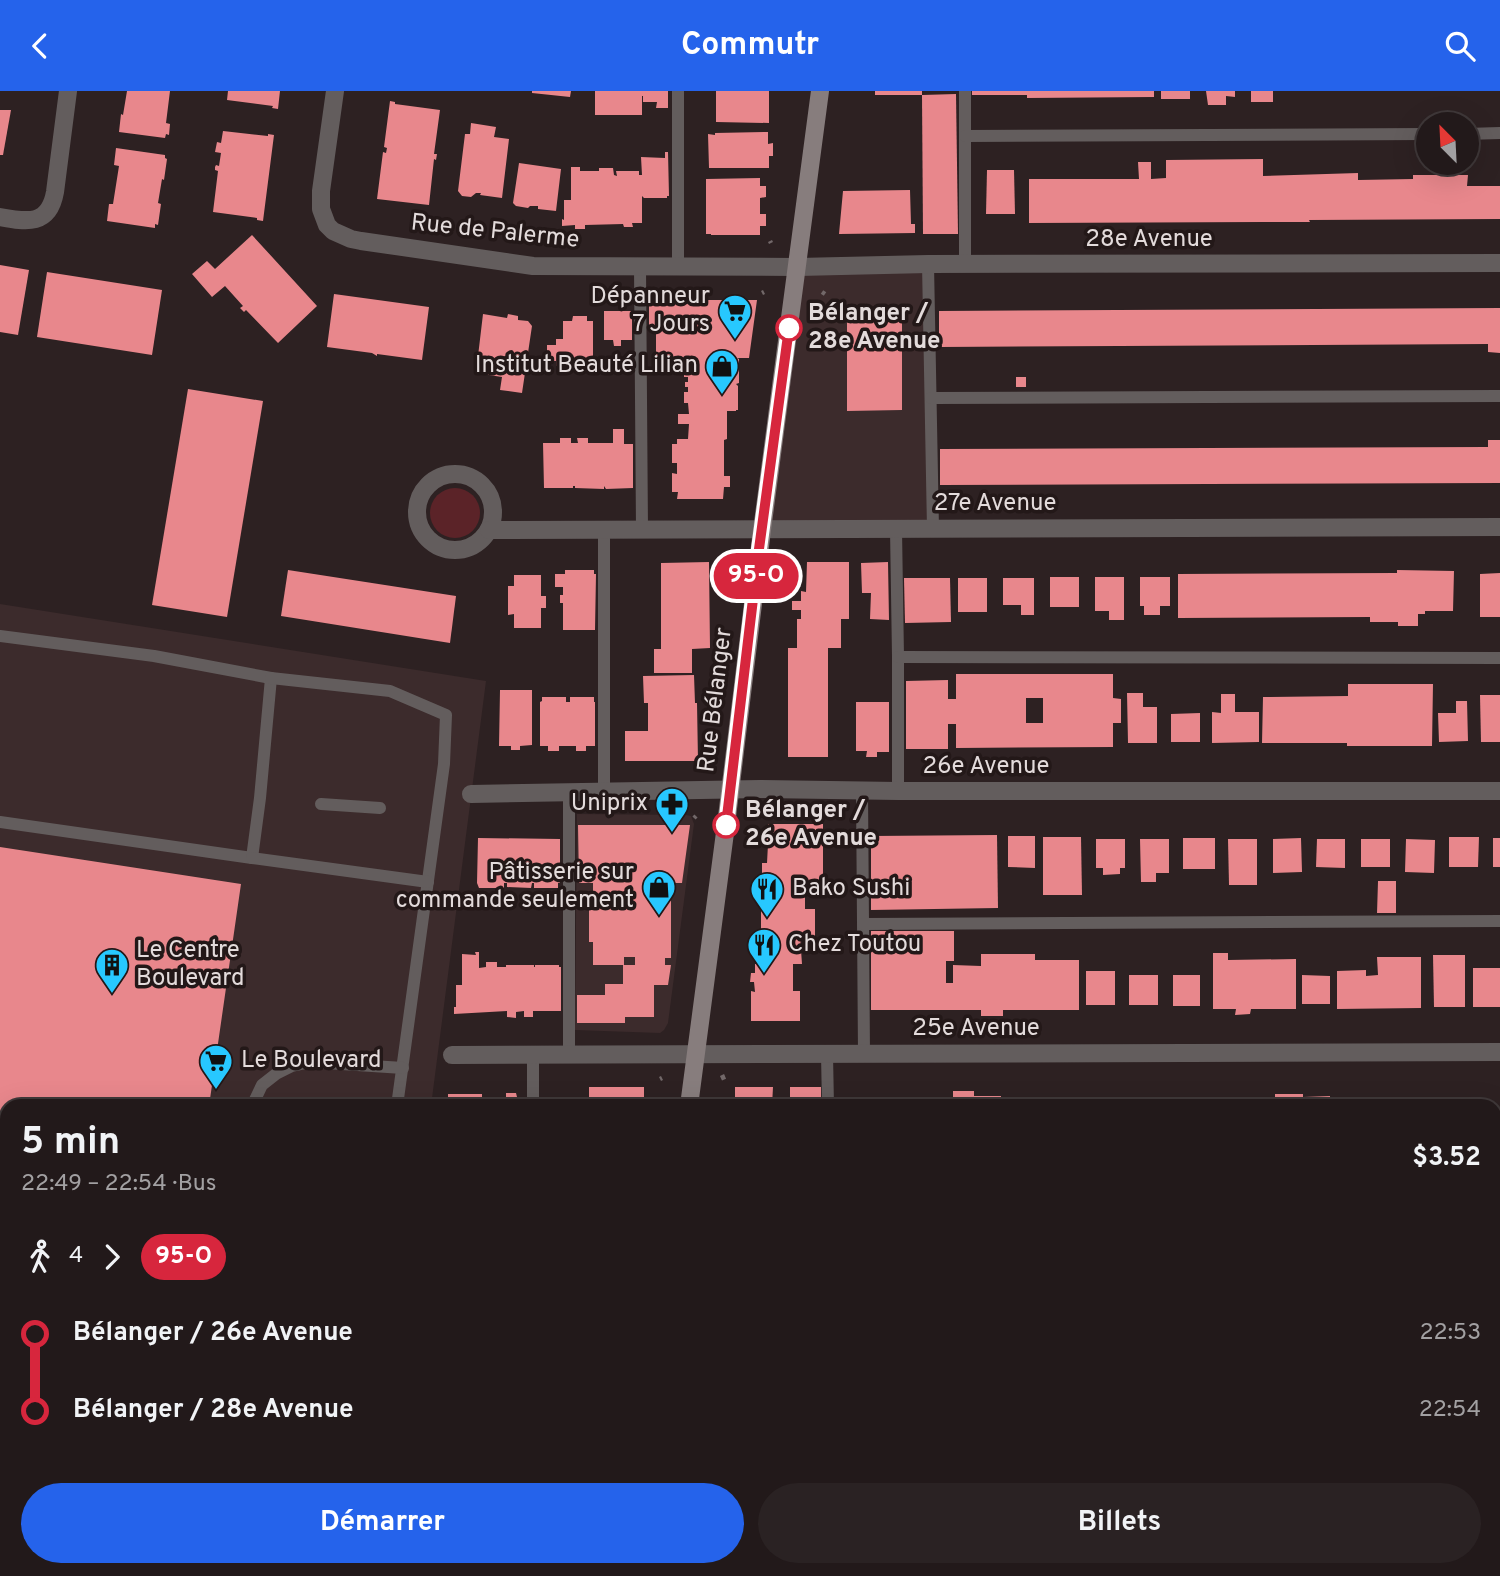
<!DOCTYPE html>
<html lang="fr">
<head>
<meta charset="utf-8">
<style>
	:root { --surface:#22191a; --page:#2a2223; --text:#f1f3f6; --muted:#a2a0a2; --line:#3f3839; --accent:#2563eb }
	body { margin:0; font-family:Overpass,sans-serif; background:var(--page); color:var(--text); height:100vh; display:flex; flex-direction:column; font-size:26px; white-space:nowrap }
	* { box-sizing:border-box; margin:0 }
	p { font-size:23px; color:var(--muted) }
	.icon { flex:none; width:38px; height:38px; fill:none; stroke:currentColor; stroke-width:2; stroke-linecap:round; stroke-linejoin:round }
	.map { position:relative; flex:1; overflow:hidden }
	.side { position:absolute; left:0px; top:1008px; width:1502px; height:478px; display:flex; flex-direction:column; background:var(--surface); border-radius:21px 21px 0 0; box-shadow:0 7px 28px #0002,0 0 0 2px var(--line) }
	.side>* { flex:none }
	.badge { padding:0 14px; border-radius:23px; font-size:24px; line-height:46px }
	.needle { width:46px; rotate:336deg }
	.tools { position:absolute; left:1416px; top:21px; display:grid; gap:14px }
	.tools a { display:grid; place-items:center; width:63px; height:63px; border-radius:50%; background:var(--surface); box-shadow:0 7px 28px #0002,0 0 0 2px var(--line); font-size:35px }
	.map>.badge { position:absolute; translate:-50% -50%; box-shadow:0 0 0 4px #fff }
	.legs { display:flex; align-items:center; gap:10px; height:77px; padding:0 21px; font-size:23px }
	.legs p { margin-inline-start:auto }
	.summary { display:flex; align-items:center; justify-content:space-between; height:119px; padding:0 21px }
	h1 { font-size:38px; font-weight:700; line-height:52px }
	.cta { display:flex; gap:14px; margin-top:auto; padding:14px 21px }
	.cta a { flex:1; height:80px; border-radius:42px; background:var(--accent); color:#fff; font-size:28px; font-weight:700; line-height:80px; text-align:center }
	.cta a+a { background:var(--page); color:var(--text) }
	ul { padding:0 21px; list-style:none }
	li { display:flex; align-items:center; gap:24px; height:77px; font-size:26px }
	li i { display:grid; place-items:center; width:10px; height:100%; margin:0 9px; background:currentColor }
	li i::after { content:''; width:18px; height:18px; margin:-9px; border:5px solid; border-radius:50%; background:var(--surface) }
	li p { margin-inline-start:auto }
	li:first-child i { background:linear-gradient(#0000 50%,currentColor 0) }
	li:last-child i { background:linear-gradient(currentColor 50%,#0000 0) }
	header { display:flex; justify-content:space-between; align-items:center; height:91px; padding:0 21px; background:var(--accent); color:#fff; font-size:32px; font-weight:700 }
	.map>svg:first-child { display:block }
</style>
</head>
<body>
<header><svg class="icon" aria-label="back" viewBox="0 0 24 24"><path d="M15 5l-7 7 7 7"/></svg>Commutr<svg class="icon" aria-label="search" viewBox="0 0 24 24"><circle cx="10" cy="10" r="6"/><path d="M15 15l6 6"/></svg></header>
<div class="map">
<svg width="1500" height="1485" viewBox="0 0 1500 1485">
	<rect width="100%" height="100%" fill="#2d2122"/>
	<g fill="#3c2b2c">
		<polygon points="928,173 933,438 762,439 798,176"/>
		<polygon points="0,513 486,590 431,1015 7,1015 7,1479 201,1479 200,1485 0,1485"/>
		<polygon points="577,723 686,724 691,725 694,733 668,932 664,939 660,942 575,939"/>
	</g>
	<circle fill="#5b2328" cx="455" cy="422" r="25"/>
	<g fill="#e8878c" fill-rule="evenodd">
		<polygon points="127,0 170,0 166,32 170,33 169,44 166,43 165,47 119,41 121,23 123,24"/>
		<polygon points="228,0 280,0 278,18 272,17 273,15 227,9"/>
		<polygon points="532,0 571,0 570,6 532,2"/>
		<polygon points="595,0 668,0 668,17 656,17 657,11 643,11 643,5 642,5 642,24 595,24"/>
		<polygon points="716,0 769,0 769,32 716,31"/>
		<rect x="875" y="0" width="47" height="4"/>
		<polygon points="972,0 1154,0 1154,6 1027,7 1027,4 972,4"/>
		<rect x="1161" y="0" width="29" height="8"/>
		<polygon points="1206,0 1235,0 1235,6 1226,5 1226,14 1208,14"/>
		<rect x="1251" y="0" width="22" height="11"/>
		<polygon points="956,3 958,143 923,143 922,4"/>
		<polygon points="390,10 395,11 395,13 440,19 434,63 437,63 436,69 434,68 429,114 377,108 383,61 386,62 387,57 384,56"/>
		<polygon points="0,19 11,19 3,64 0,64"/>
		<polygon points="471,32 496,36 494,46 509,48 502,107 480,104 481,102 476,102 471,106 462,105 458,100 465,43 470,43"/>
		<polygon points="223,40 268,45 268,43 274,44 263,130 257,129 257,127 213,121 218,80 215,79 215,76 216,74 219,75 221,62 215,61 217,51 221,52"/>
		<polygon points="768,41 768,53 773,52 773,65 769,65 769,77 709,77 708,43 715,44 715,42"/>
		<polygon points="116,57 165,64 165,67 167,68 164,89 162,88 158,112 161,113 158,134 155,133 155,137 107,130 109,113 113,113 119,75 114,74"/>
		<polygon points="665,61 668,61 669,105 667,105 667,107 644,107 642,105 642,132 632,132 633,136 624,136 623,133 585,134 585,138 575,138 575,134 562,135 562,128 564,129 564,109 571,109 571,76 580,76 580,80 599,80 599,77 613,77 614,84 617,85 616,80 639,80 639,84 642,84 641,66 665,67"/>
		<polygon points="1263,68 1263,85 1358,82 1358,89 1413,88 1413,84 1468,84 1467,95 1500,95 1500,128 1309,129 1310,131 1263,131 1029,132 1029,88 1139,88 1138,71 1151,71 1151,88 1166,87 1166,69"/>
		<polygon points="519,72 561,78 556,120 538,118 538,115 530,115 528,117 516,115 513,112"/>
		<polygon points="987,79 1014,79 1015,123 986,123"/>
		<polygon points="760,87 760,95 766,95 766,106 760,107 760,123 766,123 766,135 760,135 760,144 711,144 711,143 706,143 706,88"/>
		<polygon points="910,99 911,133 915,133 915,142 839,143 843,100"/>
		<polygon points="252,144 317,215 278,252 246,219 244,221 240,217 243,215 225,195 212,206 192,183 207,170 215,178"/>
		<polygon points="0,174 29,179 18,244 0,241"/>
		<polygon points="47,181 162,199 152,264 37,246"/>
		<polygon points="334,203 429,216 422,269 377,263 377,265 372,262 327,256"/>
		<polygon points="649,209 679,209 679,215 684,215 684,209 757,209 749,267 737,267 739,268 739,292 736,293 738,295 738,319 736,319 736,320 727,320 727,348 724,349 724,385 730,385 730,396 724,396 723,408 677,408 678,401 672,401 672,382 677,383 677,372 672,372 672,353 677,353 677,348 688,348 689,333 678,333 678,323 689,323 688,312 684,312 684,301 688,301 688,296 685,296 685,291 688,291 688,286 684,286 684,275 688,275 689,267 656,267 656,239 649,239"/>
		<polygon points="1500,217 1500,262 1488,261 1488,253 939,256 939,220"/>
		<polygon points="604,220 632,220 632,249 621,249 621,255 614,255 613,249 604,249"/>
		<polygon points="483,223 507,227 508,223 518,225 518,229 528,230 532,235 522,302 500,299 502,286 476,282"/>
		<polygon points="573,225 587,225 587,230 593,230 593,275 556,275 556,270 547,270 547,254 556,254 556,248 563,248 563,230 572,230"/>
		<polygon points="847,226 902,226 902,319 847,320"/>
		<rect x="1016" y="286" width="10" height="10"/>
		<polygon points="188,298 263,310 227,526 152,514"/>
		<polygon points="613,338 624,338 624,353 633,353 633,397 606,398 604,395 604,398 575,397 575,395 573,395 573,397 544,397 543,352 560,352 560,347 571,347 571,352 578,352 577,347 588,347 588,352 613,352"/>
		<polygon points="1488,349 1500,349 1500,392 940,394 940,358 1488,356"/>
		<polygon points="709,471 710,557 692,558 692,582 654,582 654,558 661,558 661,472"/>
		<polygon points="807,471 849,471 849,528 841,528 841,557 828,557 828,666 788,666 788,557 797,557 797,528 801,528 801,519 792,519 792,510 801,510 801,500 806,501"/>
		<polygon points="888,471 889,529 870,528 871,502 862,502 861,472"/>
		<polygon points="288,479 456,505 450,552 281,525"/>
		<polygon points="565,479 594,479 594,483 596,483 595,539 563,539 563,512 560,512 560,504 563,504 563,496 555,496 555,483 565,483"/>
		<polygon points="1397,479 1454,480 1453,520 1425,520 1425,523 1418,523 1418,535 1398,535 1398,531 1370,531 1370,526 1178,527 1178,483 1397,482"/>
		<polygon points="1500,482 1500,526 1480,526 1480,483"/>
		<polygon points="514,484 541,484 541,505 546,505 546,517 541,517 541,537 514,537 514,523 508,524 508,495 514,495"/>
		<rect x="1050" y="486" width="29" height="30"/>
		<polygon points="1095,486 1124,486 1124,529 1109,529 1109,520 1095,520"/>
		<polygon points="1140,486 1170,486 1170,515 1160,515 1160,524 1144,524 1144,515 1140,515"/>
		<polygon points="904,487 950,487 951,531 905,532"/>
		<rect x="958" y="487" width="29" height="34"/>
		<polygon points="1003,487 1034,487 1034,524 1021,524 1021,514 1003,514"/>
		<path d="M956,583H1113V607L1121,608V632H1113V656L956,657V633H948V658H906V590L948,589V608H956ZM1026,607H1043V632H1026Z"/>
		<polygon points="694,584 695,612 697,612 698,670 625,670 625,640 648,640 648,612 644,612 643,585"/>
		<polygon points="1348,593 1433,593 1432,655 1347,655 1347,652 1262,652 1263,606 1348,605"/>
		<polygon points="500,599 532,599 532,654 520,655 520,659 511,659 511,655 499,655"/>
		<polygon points="1127,602 1143,602 1143,616 1157,616 1157,652 1128,652"/>
		<polygon points="1221,603 1235,603 1235,621 1259,621 1259,651 1212,652 1212,621 1221,622"/>
		<polygon points="1480,604 1500,604 1500,651 1481,651"/>
		<polygon points="542,606 566,606 566,611 570,611 570,606 594,606 594,611 595,611 595,655 586,655 586,660 576,660 576,655 559,655 559,660 548,660 548,655 540,655 540,611 542,610"/>
		<polygon points="1456,610 1467,610 1468,650 1439,651 1438,622 1456,622"/>
		<polygon points="856,611 889,611 889,661 877,661 877,666 866,666 867,660 856,660"/>
		<polygon points="1200,622 1200,651 1171,651 1171,623"/>
		<polygon points="768,733 823,733 823,791 805,791 805,818 815,818 815,845 800,845 802,873 793,873 793,900 800,900 800,930 751,930 751,900 755,901 754,891 750,891 751,882 755,882 755,873 758,873 758,845 761,846 761,819 765,791 767,791 767,782 762,782 762,772 767,772 768,753 762,753 762,743 768,743"/>
		<polygon points="578,734 690,734 682,792 662,792 662,799 671,799 671,867 665,867 665,874 671,874 668,894 654,894 654,926 625,926 625,932 577,932 577,904 605,904 605,893 623,893 623,874 635,874 635,866 624,866 624,874 593,874 593,851 589,851 589,810 593,810 593,792 579,792"/>
		<polygon points="997,744 998,817 871,819 871,745"/>
		<polygon points="1008,745 1035,745 1035,777 1008,776"/>
		<polygon points="1043,746 1081,746 1082,804 1043,804"/>
		<polygon points="1449,746 1479,746 1478,776 1449,776"/>
		<polygon points="478,747 560,748 560,792 558,792 558,797 534,797 534,792 532,792 531,797 507,796 507,792 504,792 504,797 479,797 477,792"/>
		<rect x="1183" y="747" width="32" height="31"/>
		<polygon points="1301,747 1302,781 1273,782 1273,748"/>
		<rect x="1493" y="747" width="7" height="29"/>
		<polygon points="1096,748 1125,748 1125,777 1120,777 1120,783 1103,784 1103,777 1096,777"/>
		<polygon points="1140,748 1169,748 1169,782 1156,782 1156,791 1141,791"/>
		<polygon points="1228,748 1257,748 1257,794 1229,794"/>
		<polygon points="1317,748 1345,748 1345,777 1316,776"/>
		<rect x="1361" y="748" width="29" height="28"/>
		<polygon points="1406,748 1435,749 1434,782 1405,781"/>
		<polygon points="0,756 241,793 209,1015 7,1015 7,1273 0,1272"/>
		<polygon points="1378,790 1396,790 1396,822 1377,822"/>
		<polygon points="871,840 954,840 954,870 946,870 946,892 953,892 953,874 981,875 981,863 1035,863 1035,869 1079,869 1079,919 1003,919 1003,925 981,925 981,919 871,919"/>
		<polygon points="475,861 479,861 479,877 486,876 486,871 497,871 497,876 506,876 506,874 534,874 534,876 535,876 535,874 559,874 559,876 561,876 561,920 533,920 533,926 524,926 524,920 516,921 516,927 507,926 507,920 454,923 454,916 456,916 456,894 462,894 462,863 476,864"/>
		<polygon points="1213,862 1228,862 1228,869 1296,868 1296,918 1251,918 1250,923 1235,924 1236,918 1213,918"/>
		<polygon points="1433,864 1465,864 1465,916 1434,916"/>
		<polygon points="1377,866 1421,866 1421,917 1337,918 1337,880 1366,879 1366,885 1378,884"/>
		<rect x="1473" y="877" width="27" height="39"/>
		<rect x="1086" y="880" width="29" height="34"/>
		<rect x="1129" y="884" width="29" height="30"/>
		<rect x="1173" y="884" width="27" height="31"/>
		<polygon points="1302,884 1330,885 1330,913 1302,913"/>
		<polygon points="589,996 644,996 644,1006 647,1006 648,1015 589,1015"/>
		<polygon points="735,996 773,996 772,1015 729,1015 729,1006 735,1006"/>
		<rect x="790" y="996" width="31" height="19"/>
		<polygon points="953,1000 974,1000 974,1005 1001,1005 1001,1015 836,1015 836,1006 953,1006"/>
		<polygon points="506,1002 516,1002 517,1006 522,1006 522,1015 493,1015 492,1006 506,1006"/>
		<rect x="448" y="1003" width="34" height="12"/>
		<polygon points="1275,1003 1303,1003 1303,1006 1330,1005 1330,1010 1493,1010 1493,1015 1220,1015 1220,1008 1275,1007"/>
		<rect x="1139" y="1010" width="32" height="5"/>
		<rect x="1013" y="1011" width="29" height="4"/>
		<rect x="1055" y="1011" width="29" height="4"/>
		<rect x="1098" y="1011" width="29" height="4"/>
		<polygon points="1183,1011 1213,1012 1213,1015 1183,1015"/>
		<polygon points="1494,1146 1500,1146 1500,1174 1494,1175"/>
		<rect x="1494" y="1272" width="6" height="44"/>
		<rect x="1494" y="1391" width="6" height="47"/>
	</g>
	<g fill="none" stroke-linecap="round" stroke-linejoin="round">
		<g stroke="#726869" stroke-width="4.5" stroke-dasharray="5 5" stroke-linecap="butt">
			<polyline points="770,150 771,152"/>
			<polyline points="822,201 825,203"/>
			<polyline points="762,202 764,201"/>
			<polyline points="757,722 759,724"/>
			<polyline points="694,727 696,725"/>
			<polyline points="722,984 726,993"/>
			<polyline points="660,988 662,987"/>
		</g>
		<g stroke="#635d5d" stroke-width="12">
			<polyline points="965,0 965,173"/>
			<polyline points="1466,43 1500,42"/>
			<polyline points="965,45 1428,43"/>
			<polyline points="928,173 933,438"/>
			<polyline points="640,176 642,439"/>
			<polyline points="678,176 678,0"/>
			<polyline points="931,307 1500,305"/>
			<polyline points="896,438 898,566 898,700"/>
			<polyline points="0,545 154,565 271,587 260,707 252,767 0,731"/>
			<polyline points="898,566 1500,567"/>
			<polyline points="271,587 390,600 446,624 444,673 397,1015"/>
			<polyline points="862,700 864,963"/>
			<polyline points="604,701 604,439"/>
			<polyline points="321,713 380,717"/>
			<polyline points="252,767 428,791"/>
			<polyline points="863,833 1500,830"/>
			<polyline points="533,963 533,1015"/>
			<polyline points="569,963 569,702"/>
			<polyline points="827,963 828,1015"/>
			<polyline points="252,1015 262,994 276,983 292,975 311,971 403,977"/>
			<polyline points="1494,1093 1500,1093"/>
			<polyline points="1494,1355 1500,1355"/>
		</g>
		<g stroke="#635d5d" stroke-width="18">
			<polyline points="335,0 321,100 321,118 327,134 333,140 351,148 361,150 533,175 798,176 928,173 1500,172"/>
			<path d="M0,126C27,131 49,135 55,101L68,0"/>
			<circle cx="455" cy="421" r="38"/>
			<polyline points="489,439 1500,436"/>
			<polyline points="471,703 760,698 898,700 1500,700"/>
			<polyline points="452,964 1500,961"/>
			<polyline points="1494,1224 1500,1224"/>
			<polyline points="1494,1476 1500,1476"/>
			<polyline points="576,1479 724,1479"/>
			<polyline points="231,1485 232,1479"/>
		</g>
		<g stroke="#877d7d" stroke-width="18">
			<polyline points="689,1015 726,734 762,439 820,0"/>
			<polyline points="629,1485 630,1479"/>
		</g>
	</g>
	<g fill="none" stroke-linecap="round" stroke-linejoin="round">
		<defs>
			<polyline id="line-1" points="726,734 759,458 789,237"/>
		</defs>
		<use href="#line-1" stroke="#fff" stroke-width="16"/>
		<use href="#line-1" stroke="#d7263d" stroke-width="10"/>
	</g>
	<defs>
		<symbol id="supermarket-pin" viewBox="-11 -11 22 30"><path d="M0 17L-7.5 6A9.5 9.5 0 1 1 7.5 6Z" fill="#27c8ff" stroke="#231818"/><path d="M-6-5.5h2.5l.6 2H6L4.5 2H-2.5L-4.4-4H-6ZM-1.5 3.2a1.3 1.3 0 1 0 .1 0ZM3 3.2a1.3 1.3 0 1 0 .1 0Z" fill="#111"/></symbol>
		<symbol id="shop-pin" viewBox="-11 -11 22 30"><path d="M0 17L-7.5 6A9.5 9.5 0 1 1 7.5 6Z" fill="#27c8ff" stroke="#231818"/><path d="M-5-2.5h2.3a2.7 3.5 0 0 1 5.4 0H5L5.5 6h-11ZM-1.5-2.5h3a1.5 2.3 0 0 0-3 0Z" fill="#111"/></symbol>
		<symbol id="pharmacy-pin" viewBox="-11 -11 22 30"><path d="M0 17L-7.5 6A9.5 9.5 0 1 1 7.5 6Z" fill="#27c8ff" stroke="#231818"/><path d="M-2-6h4v4h4v4h-4v4h-4v-4h-4v-4h4Z" fill="#111"/></symbol>
		<symbol id="restaurant-pin" viewBox="-11 -11 22 30"><path d="M0 17L-7.5 6A9.5 9.5 0 1 1 7.5 6Z" fill="#27c8ff" stroke="#231818"/><path d="M-5-6h1v4h1v-4h1v4h1v-4h1v5L-1.5 .5V6h-2V.5L-5-1ZM5-6V6H3V1.5H1.5Q1.5-4 5-6Z" fill="#111"/></symbol>
		<symbol id="building-pin" viewBox="-11 -11 22 30"><path d="M0 17L-7.5 6A9.5 9.5 0 1 1 7.5 6Z" fill="#27c8ff" stroke="#231818"/><path d="M-4-6H4V6H1V3H-1V6H-4ZM-2.5-4.3h1.7v1.8h-1.7ZM.8-4.3h1.7v1.8H.8ZM-2.5-1h1.7V.8h-1.7ZM.8-1h1.7V.8H.8Z" fill="#111"/></symbol>
	</defs>
	<g fill-rule="evenodd">
		<use href="#supermarket-pin" x="716" y="201" width="38" height="52"/>
		<use href="#shop-pin" x="703" y="256" width="38" height="52"/>
		<use href="#pharmacy-pin" x="653" y="694" width="38" height="52"/>
		<use href="#shop-pin" x="640" y="777" width="38" height="52"/>
		<use href="#restaurant-pin" x="748" y="779" width="38" height="52"/>
		<use href="#restaurant-pin" x="745" y="835" width="38" height="52"/>
		<use href="#building-pin" x="93" y="855" width="38" height="52"/>
		<use href="#supermarket-pin" x="197" y="951" width="38" height="52"/>
	</g>
	<g fill="#fff" stroke="#d7263d" stroke-width="3.5">
		<circle cx="789" cy="237" r="12"/>
		<circle cx="726" cy="734" r="12"/>
	</g>
	<g text-anchor="middle" dominant-baseline="central" stroke-width="7" stroke-linejoin="round" paint-order="stroke">
		<g font-size="24" fill="#e3dbdb" stroke="#231818">
			<text transform="translate(495 141) rotate(6)">Rue de Palerme</text>
			<text x="1149" y="149">28e Avenue</text>
			<text x="995" y="413">27e Avenue</text>
			<text transform="translate(716 609) rotate(-83)">Rue Bélanger</text>
			<text x="986" y="676">26e Avenue</text>
			<text x="976" y="938">25e Avenue</text>
		</g>
		<g font-size="24" fill="#e3dbdb" stroke="#231818" text-anchor="end">
			<text x="710" y="206">Dépanneur<tspan x="710" dy="28">7 Jours</tspan></text>
			<text x="698" y="275">Institut Beauté Lilian</text>
			<text x="648" y="713">Uniprix</text>
			<text x="634" y="782">Pâtisserie sur<tspan x="634" dy="28">commande seulement</tspan></text>
			<text x="792" y="798" text-anchor="start">Bako Sushi</text>
			<text x="788" y="854" text-anchor="start">Chez Toutou</text>
			<text x="136" y="860" text-anchor="start">Le Centre<tspan x="136" dy="28">Boulevard</tspan></text>
			<text x="241" y="970" text-anchor="start">Le Boulevard</text>
		</g>
		<g font-size="24" font-weight="bold" fill="#e3dbdb" stroke="#231818" text-anchor="start">
			<text x="808" y="223">Bélanger /<tspan x="808" dy="28">28e Avenue</tspan></text>
			<text x="745" y="720">Bélanger /<tspan x="745" dy="28">26e Avenue</tspan></text>
		</g>
	</g>
</svg>
<div class="tools">
<a><svg class="needle" viewBox="-14 -14 28 28"><path d="M0-13l5 13h-10z" fill="#e53935"/><path d="M0 13l5-13h-10z" fill="#a2a0a2"/></svg></a>
</div>
<b class="badge" style="left:756px;top:485px;background:#d7263d;color:#fff">95-O</b>
<section class="side">
<div class="summary"><div><h1>5 min</h1><p>22:49 – 22:54 · Bus</p></div><b>$3.52</b></div>
<div class="legs"><svg class="icon" aria-label="walk" viewBox="0 0 24 24"><circle cx="13" cy="4" r="2"/><path d="M13 8l-2 6 4 7M11 14l-3 7M7 12l3-4h3l4 4"/></svg>4<svg class="icon" aria-label="forward" viewBox="0 0 24 24"><path d="M9 5l7 7-7 7"/></svg><b class="badge" style="background:#d7263d;color:#fff">95-O</b></div>
<ul>
<li><i style="color:#d7263d"></i><b>Bélanger / 26e Avenue</b><p>22:53</p></li>
<li><i style="color:#d7263d"></i><b>Bélanger / 28e Avenue</b><p>22:54</p></li>
</ul>
<div class="cta"><a>Démarrer</a><a>Billets</a></div>
</section>
</div>
</body>
</html>
